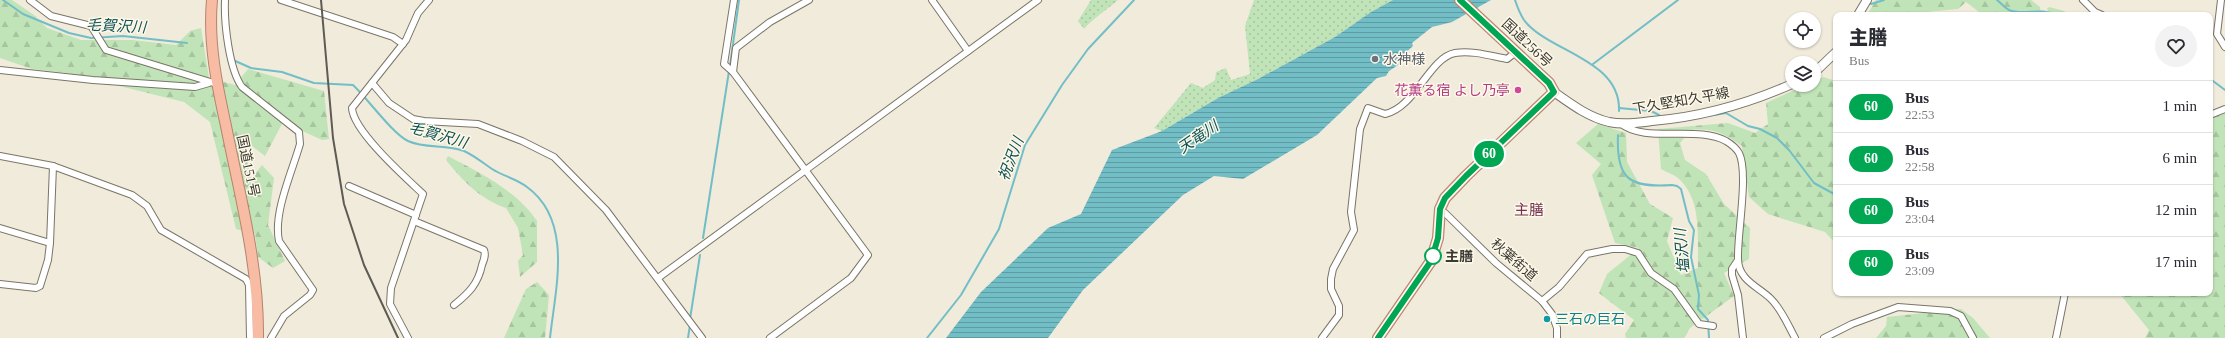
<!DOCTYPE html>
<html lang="en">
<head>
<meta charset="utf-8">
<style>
	:root { --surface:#fff; --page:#f2f2f3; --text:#2b2b33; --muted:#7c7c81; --line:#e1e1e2 }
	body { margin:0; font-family:"Times New Roman","Noto Sans JP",serif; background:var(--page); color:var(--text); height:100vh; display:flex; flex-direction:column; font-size:15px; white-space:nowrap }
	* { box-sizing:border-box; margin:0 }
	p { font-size:13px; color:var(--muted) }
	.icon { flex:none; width:22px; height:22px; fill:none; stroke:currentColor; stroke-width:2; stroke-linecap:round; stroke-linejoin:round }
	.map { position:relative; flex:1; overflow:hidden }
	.drawer { position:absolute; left:1833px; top:12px; width:380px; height:284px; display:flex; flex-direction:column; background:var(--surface); border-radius:8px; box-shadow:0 1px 3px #0004 }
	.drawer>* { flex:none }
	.badge { padding:0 8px; border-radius:13px; font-size:14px; line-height:26px }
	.tools { position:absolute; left:1785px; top:12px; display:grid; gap:8px }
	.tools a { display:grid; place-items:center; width:36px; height:36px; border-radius:50%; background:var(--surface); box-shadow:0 1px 3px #0004; font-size:20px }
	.map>.badge { position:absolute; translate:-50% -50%; box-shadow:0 0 0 2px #fff }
	.round { display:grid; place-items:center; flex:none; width:42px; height:42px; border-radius:21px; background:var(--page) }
	.headline { display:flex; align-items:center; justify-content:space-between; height:68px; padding:0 16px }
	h1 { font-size:19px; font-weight:800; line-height:30px }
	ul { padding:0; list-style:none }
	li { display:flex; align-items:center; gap:12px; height:52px; padding:0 16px; border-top:1px solid var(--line) }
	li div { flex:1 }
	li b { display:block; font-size:15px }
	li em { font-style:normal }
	li .badge { min-width:44px; font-weight:700; text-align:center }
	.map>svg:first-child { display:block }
</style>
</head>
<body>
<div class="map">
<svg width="2225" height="338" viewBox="0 0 2225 338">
	<defs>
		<pattern id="grass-dots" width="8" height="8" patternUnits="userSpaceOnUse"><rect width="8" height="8" fill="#c0e4b7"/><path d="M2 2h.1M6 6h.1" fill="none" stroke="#a6c49e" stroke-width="1.8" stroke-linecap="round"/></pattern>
		<pattern id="forest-firs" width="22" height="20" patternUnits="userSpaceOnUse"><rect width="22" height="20" fill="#c0e4b7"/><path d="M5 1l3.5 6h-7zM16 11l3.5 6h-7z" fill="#a6c49e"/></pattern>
		<pattern id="water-rules" width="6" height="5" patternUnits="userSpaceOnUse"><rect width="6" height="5" fill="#72bec6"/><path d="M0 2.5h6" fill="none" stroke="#5f9ba1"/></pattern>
	</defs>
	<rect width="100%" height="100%" fill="#f0ebdb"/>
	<g fill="url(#grass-dots)">
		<path d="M1091,0H1118C1108,9 1091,20 1084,29L1078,21Z"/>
		<polygon points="1254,0 1393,0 1371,12 1335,37 1258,79 1218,98 1162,131 1154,128 1191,83 1203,88 1215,80 1216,72 1226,68 1231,80 1250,74 1245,26"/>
	</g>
	<g fill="url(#forest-firs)">
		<polygon points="0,0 12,0 34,15 47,28 81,40 132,40 176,45 190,31 201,28 209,78 235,85 248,69 324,91 329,139 322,140 283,122 265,156 242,138 251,179 262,165 274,178 268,225 285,261 273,268 258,257 255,234 236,229 210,122 184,102 67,73 32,69 0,58"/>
		<polygon points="1876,0 2031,0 2040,7 2041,15 1983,15 1966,2 1958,9 1892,15 1867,15"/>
		<polygon points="2049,7 2064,11 2071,15 2050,15 2047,9"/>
		<path d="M1823,77L1836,81V244L1825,232L1768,214L1749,197L1742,146C1723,133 1714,128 1691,130L1680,143L1685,160L1706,174L1724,204L1750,228L1749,259L1724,273L1734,296L1690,328L1684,338H1626L1625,334L1634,320L1599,293L1607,274L1639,248L1615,243L1592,175L1601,164L1576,143L1598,124L1626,133L1627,162L1650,204L1673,218L1667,241L1681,275L1698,268C1697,239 1703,200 1678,178C1673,174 1666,172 1661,169L1658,129L1728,123L1755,133L1768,124L1766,103L1805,85H1814V81Z"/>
		<polygon points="2210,110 2221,115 2225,113 2225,338 2145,338 2149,330 2119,293 2210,293"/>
		<path d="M448,156C480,173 516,190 537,221V262L520,277L518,261L523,255L518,228L506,208C480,199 463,181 446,160Z"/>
		<polygon points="537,282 549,295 545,338 504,338 526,289"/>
		<polygon points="1961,309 1973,318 1990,338 1876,338 1886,326 1887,317"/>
	</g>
	<polygon fill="url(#water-rules)" points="1393,0 1491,0 1452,22 1432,27 1412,43 1413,46 1403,55 1407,59 1389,71 1386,76 1377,78 1317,135 1243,179 1214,176 1183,195 1083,290 1048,338 946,338 981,292 1048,228 1081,214 1112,150 1162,131 1218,98 1258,79 1335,37 1371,12"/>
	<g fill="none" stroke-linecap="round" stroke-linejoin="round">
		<g stroke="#72bec6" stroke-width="2">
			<polyline points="3,0 23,14 69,33 91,38 123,36 187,43"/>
			<path d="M1515,0C1517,6 1520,14 1524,20C1548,52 1621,59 1619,111"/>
			<path d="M1997,0C2001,3 2005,8 2009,10C2023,16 2040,7 2056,15"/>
			<polyline points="1871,4 1884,0"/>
			<path d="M233,60L251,68L282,72L314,83L353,85C368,99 392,133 408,141C425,149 446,144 464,151C475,156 483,163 492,169C503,176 517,179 527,187C574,221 555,290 550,338"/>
			<polyline points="1593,64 1678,0"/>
			<polyline points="730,66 739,0"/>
			<polyline points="2210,81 2213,81 2225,90"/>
			<polyline points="1619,108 1651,111 1659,115"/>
			<polyline points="1708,116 1726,113 1748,126 1760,129 1777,138 1789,150 1814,183 1836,195"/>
			<path d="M1618,135C1616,179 1629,188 1672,185L1677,186L1681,189L1689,221L1694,230L1691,257L1699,295L1698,309L1708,320L1709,338"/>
			<polyline points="703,238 729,71"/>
			<polyline points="690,319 700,255"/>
			<polyline points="688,338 690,325"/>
			<polyline points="927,338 961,295 999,229 1025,145 1062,85 1088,49 1134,0"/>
		</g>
		<defs>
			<g id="minor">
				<polyline points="30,0 51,16 91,26 106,50 217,84"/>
				<path d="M225,0C224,23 229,69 242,87L299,132L300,144C292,172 273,213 279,241L313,290L310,295L284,316L271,338"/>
				<polyline points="281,0 393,37 403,44"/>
				<polyline points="932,0 968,51"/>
				<polyline points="2083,0 2095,12 2102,15"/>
				<polyline points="2221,0 2217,34 2225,47"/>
				<polyline points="0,70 93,80 195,87 209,83"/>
				<polyline points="733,72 724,64 734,0"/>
				<polyline points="372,83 389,103 413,119 424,121 478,124 522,141 554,157 606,210 702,338"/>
				<polyline points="2210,115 2225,109"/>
				<path d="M1620,123C1645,144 1697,125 1726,141C1731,144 1736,148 1739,153C1749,173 1737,235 1738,259C1738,280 1759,287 1771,299C1782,310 1788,325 1795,338"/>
				<polyline points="0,156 53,166 132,195 147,206 161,230 246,279 249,285 250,338"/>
				<polyline points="349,186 416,215"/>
				<polyline points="1440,212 1445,213 1496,263 1542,301 1552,314 1557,328 1557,338"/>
				<path d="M414,221L484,250C486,255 484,260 482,265C478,284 469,293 454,305"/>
				<polyline points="0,228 50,243"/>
				<polyline points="1738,260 1732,269 1732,275 1738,295 1743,338"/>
				<polyline points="658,278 1038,0"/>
				<polyline points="0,284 36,288 40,286 48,260 50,243 53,166"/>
				<polyline points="1542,301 1559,287 1587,254 1612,249 1625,249 1638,253 1651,273 1674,289 1699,324 1713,326"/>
				<path d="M408,338L390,304L391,288L423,194C406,178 353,131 352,108L406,40L418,13L429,0"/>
				<polyline points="770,338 851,278 868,255 733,72 736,48 770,22 809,0"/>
				<path d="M1322,338L1339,315V306L1331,289V279L1333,269L1354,230L1351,212L1360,129L1368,108L1385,114C1416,107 1429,58 1455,53C1472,50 1491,56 1507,59L1516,52"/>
				<polyline points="1824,338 1852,324 1898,307 1950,311 1961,316 1973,338"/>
				<polyline points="2056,338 2065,293"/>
			</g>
			<g id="secondary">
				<polyline points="1858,15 1867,0"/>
				<polyline points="1814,73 1836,52"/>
				<path d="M1554,92C1571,104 1588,117 1609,122C1623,125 1638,123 1652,121C1701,117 1747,104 1792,84"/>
			</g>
			<g id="trunk">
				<path d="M212,0C208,43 217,85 226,126C240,196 259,266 258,338"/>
				<polyline points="1378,338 1431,261 1438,238 1440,209 1445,198 1466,176 1554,92 1549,83 1460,0"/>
			</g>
		</defs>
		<use href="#minor" stroke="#7a7567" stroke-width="8"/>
		<use href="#secondary" stroke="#7a7567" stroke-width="10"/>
		<use href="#trunk" stroke="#b4846d" stroke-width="12"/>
		<use href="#minor" stroke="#fff" stroke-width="6"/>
		<use href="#secondary" stroke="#fff" stroke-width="8"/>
		<use href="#trunk" stroke="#f7bca3" stroke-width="10"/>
		<polyline stroke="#5d5b53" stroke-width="2" points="321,0 333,138 344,204 364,265 398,338"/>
	</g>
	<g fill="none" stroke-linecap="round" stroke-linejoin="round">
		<defs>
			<polyline id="line" points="1378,338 1431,261 1438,238 1440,209 1445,198 1466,176 1554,92 1549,83 1460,0"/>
		</defs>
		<use href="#line" stroke="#fff" stroke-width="9"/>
		<use href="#line" stroke="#00a651" stroke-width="6"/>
	</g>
	<circle fill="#6b7280" stroke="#fdf8e8" stroke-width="1.5" cx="1375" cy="59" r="4"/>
	<circle fill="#d1479c" stroke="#fdf8e8" stroke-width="1.5" cx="1518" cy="90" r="4"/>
	<circle fill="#fff" stroke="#00a651" stroke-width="2" cx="1433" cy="256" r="8"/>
	<circle fill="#0f9aa8" stroke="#fdf8e8" stroke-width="1.5" cx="1547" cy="319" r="4"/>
	<g text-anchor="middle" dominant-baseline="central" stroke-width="3" stroke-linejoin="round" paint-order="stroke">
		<g font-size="14" fill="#3b3933" stroke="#fdf8e8">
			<text transform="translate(1527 43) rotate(43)">国道256号</text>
			<text transform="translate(1681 101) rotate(-10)">下久堅知久平線</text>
			<text transform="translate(248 166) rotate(78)">国道151号</text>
			<text transform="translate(1514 260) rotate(41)">秋葉街道</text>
		</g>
		<g font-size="14" fill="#5b616d" stroke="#fdf8e8" text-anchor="start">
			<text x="1383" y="59">水神様</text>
		</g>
		<g font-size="14" fill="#b23c85" stroke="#fdf8e8" text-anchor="end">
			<text x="1510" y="90">花薫る宿 よし乃亭</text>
		</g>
		<g font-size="14" font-weight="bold" fill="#3b3933" stroke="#fdf8e8" text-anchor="start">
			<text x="1445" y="256">主膳</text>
		</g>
		<g font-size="14" fill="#0d838f" stroke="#fdf8e8" text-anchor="start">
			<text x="1555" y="319">三石の巨石</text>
		</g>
		<g font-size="15" font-style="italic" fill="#0d5258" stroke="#fdf8e8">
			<text transform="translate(116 26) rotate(3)">毛賀沢川</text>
			<text transform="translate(438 135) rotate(16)">毛賀沢川</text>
			<text transform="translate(1198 137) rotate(-34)">天竜川</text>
			<text transform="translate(1011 159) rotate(-69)">祝沢川</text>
			<text transform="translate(1682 251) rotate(-95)">塩沢川</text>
		</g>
		<g font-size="15" fill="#733253" stroke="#fdf8e8">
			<text x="1529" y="210">主膳</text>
		</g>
	</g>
</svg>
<div class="tools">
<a><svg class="icon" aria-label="locate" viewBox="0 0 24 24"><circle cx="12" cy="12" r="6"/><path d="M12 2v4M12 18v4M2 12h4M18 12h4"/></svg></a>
<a><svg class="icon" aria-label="layers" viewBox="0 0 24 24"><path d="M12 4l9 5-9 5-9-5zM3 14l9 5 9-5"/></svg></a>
</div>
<b class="badge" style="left:1489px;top:154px;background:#00a651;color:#fff">60</b>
<section class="drawer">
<div class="headline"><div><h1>主膳</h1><p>Bus</p></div><a class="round"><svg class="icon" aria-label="heart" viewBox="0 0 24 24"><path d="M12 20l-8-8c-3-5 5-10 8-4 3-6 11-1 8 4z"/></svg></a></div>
<ul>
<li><span class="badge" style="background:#00a651;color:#fff">60</span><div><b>Bus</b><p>22:53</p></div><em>1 min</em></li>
<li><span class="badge" style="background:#00a651;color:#fff">60</span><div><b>Bus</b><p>22:58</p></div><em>6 min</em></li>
<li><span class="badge" style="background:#00a651;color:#fff">60</span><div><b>Bus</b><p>23:04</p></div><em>12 min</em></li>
<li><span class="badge" style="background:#00a651;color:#fff">60</span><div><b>Bus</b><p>23:09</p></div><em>17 min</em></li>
</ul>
</section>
</div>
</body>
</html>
